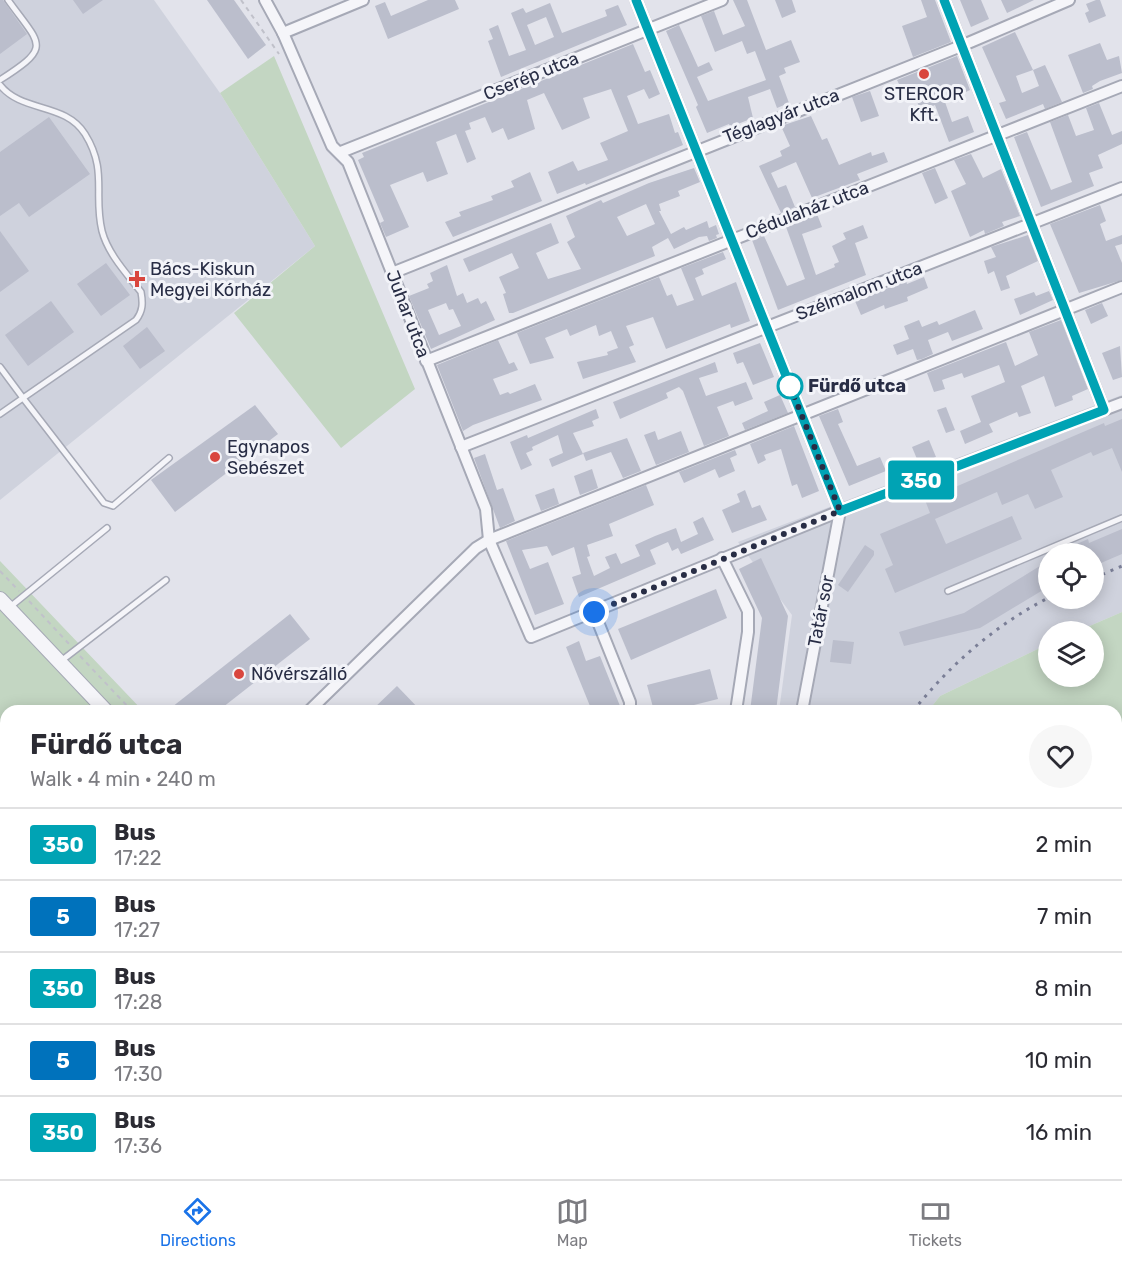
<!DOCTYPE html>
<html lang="en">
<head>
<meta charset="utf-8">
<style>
	:root { --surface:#fff; --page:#f7f7f7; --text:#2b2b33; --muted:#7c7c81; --line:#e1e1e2; --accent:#1a73e8 }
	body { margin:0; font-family:Rubik,sans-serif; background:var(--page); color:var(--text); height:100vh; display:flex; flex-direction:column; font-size:22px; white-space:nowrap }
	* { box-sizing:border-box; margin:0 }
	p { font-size:20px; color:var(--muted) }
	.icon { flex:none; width:33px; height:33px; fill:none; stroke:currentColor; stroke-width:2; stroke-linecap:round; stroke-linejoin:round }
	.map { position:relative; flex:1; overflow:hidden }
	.drawer { position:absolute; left:0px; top:705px; width:1122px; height:474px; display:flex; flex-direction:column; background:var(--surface); border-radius:18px 18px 0 0; box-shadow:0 3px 15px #0003 }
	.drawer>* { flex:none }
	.badge { padding:0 12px; border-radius:4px; font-size:21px; line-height:39px }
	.buttons { position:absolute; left:1038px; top:543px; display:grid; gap:12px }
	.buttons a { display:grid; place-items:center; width:66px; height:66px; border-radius:50%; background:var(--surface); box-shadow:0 3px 15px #0003; font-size:30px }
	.you { position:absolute; width:30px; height:30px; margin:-15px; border:4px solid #fff; border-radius:50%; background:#1a73e8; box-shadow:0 0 0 9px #1a73e833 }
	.map>.badge { position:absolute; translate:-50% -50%; box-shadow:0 0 0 3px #fff }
	.round { display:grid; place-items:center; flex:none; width:63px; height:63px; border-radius:32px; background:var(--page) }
	.head { display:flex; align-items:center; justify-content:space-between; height:102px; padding:0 30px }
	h1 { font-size:28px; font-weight:700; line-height:45px }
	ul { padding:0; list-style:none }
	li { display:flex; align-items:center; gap:18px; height:72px; padding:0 30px; border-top:2px solid var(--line) }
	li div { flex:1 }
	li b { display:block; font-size:22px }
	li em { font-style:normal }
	li .badge { min-width:66px; font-weight:700; text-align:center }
	.tab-bar { display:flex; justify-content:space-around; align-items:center; height:84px; border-top:2px solid var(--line); background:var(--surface); font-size:16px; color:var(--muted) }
	.tab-bar a { display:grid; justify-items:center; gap:3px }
	.tab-bar .on { color:var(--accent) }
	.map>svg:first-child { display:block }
</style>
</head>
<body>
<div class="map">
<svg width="1122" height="1179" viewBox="0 0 1122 1179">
	<rect width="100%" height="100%" fill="#e2e3eb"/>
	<g fill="#cfd2dd" fill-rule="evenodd">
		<polygon points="0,0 154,0 220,93 315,246 0,500"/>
		<path d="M1122,395V612L1078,631L1048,632V644L940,696L928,711H779L792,615L738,542ZM1048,554H1094V598H1048Z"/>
	</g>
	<g fill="#c3d6c2">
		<polygon points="274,56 415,389 341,448 234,313 315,246 220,93"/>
		<polygon points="0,561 143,711 6,711 6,769 0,763"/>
		<polygon points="1122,612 1122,1179 777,1179 778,1173 1116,1173 1116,711 928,711 940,696 1048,644 1048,676 1094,676 1094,632 1078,631"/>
		<polygon points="6,878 6,1173 574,1173 579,1179 0,1179 0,883"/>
	</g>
	<polygon fill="#9aa8ce" points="0,763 6,769 6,878 0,883"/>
	<g fill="#bbbecc" fill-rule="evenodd">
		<polygon points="0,0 3,0 27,34 0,54"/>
		<polygon points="73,0 103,0 83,14"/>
		<polygon points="207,0 234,0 266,45 248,59"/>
		<polygon points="428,0 455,0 459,9 388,39 375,6 385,2 391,16"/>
		<polygon points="733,0 747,0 766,50 791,40 800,62 784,68 786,73 779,76 789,103 777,108 770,89 748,97 753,118 730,127 729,124 707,133 696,107 698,105 666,31 679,25 698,67 709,62 713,70 697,77 708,101 766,80 755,51 747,54 742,41 715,52 701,16 714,11 723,35 745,26"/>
		<polygon points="775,0 792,0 796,12 782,18"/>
		<polygon points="921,0 935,0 951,42 913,57 902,26 927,17"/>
		<polygon points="960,0 981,0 989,19 971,27"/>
		<polygon points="1001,0 1034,0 1007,13"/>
		<polygon points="1096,0 1100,0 1106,16 1089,23 1085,13 1089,11 1086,4"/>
		<path d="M550,3L562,33L607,16L605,10L618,5L627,25L501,77L488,41L493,39L489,29L498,25L509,56L526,50L511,13L523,8L526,13ZM546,17L554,37L535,45L527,25Z"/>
		<path d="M1015,32L1033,70L1045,65L1062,102L1045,109L1043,104L1006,119L999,103L1006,101L982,47ZM1033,70L1039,86L1022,93L1016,76Z"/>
		<polygon points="1100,43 1107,60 1119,56 1122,73 1100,81 1092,86 1093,89 1083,93 1068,55"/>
		<polygon points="633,44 645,72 650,70 660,94 649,99 644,89 627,96 638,124 669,114 675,133 678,132 683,145 586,185 585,183 557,194 548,172 573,161 578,171 608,160 600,143 628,131 611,89 583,98 590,118 562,130 544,93 527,100 535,129 508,140 503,128 492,133 485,117 469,123 471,129 465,131 476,159 467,163 456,134 436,142 448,174 427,182 423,172 390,185 409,227 386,237 380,223 384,221 358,160 364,157 362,153"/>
		<polygon points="957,56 970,90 945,102 952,122 968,116 974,132 949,142 935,105 921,111 911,87 905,89 903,85 900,86 897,80"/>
		<polygon points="870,91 879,116 861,122 852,97"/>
		<polygon points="1099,103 1112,135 1122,131 1122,144 1098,155 1103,168 1089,173 1094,186 1041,207 1014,137 1027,132 1051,190 1072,182 1050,122 1068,115 1076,136 1094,130 1086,108"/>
		<polygon points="811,116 822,140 827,138 839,165 871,152 872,156 884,152 888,162 857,174 860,180 812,198 796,162 771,173 778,188 786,185 795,207 781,213 759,166 782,156 780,151 790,146 781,126"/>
		<polygon points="49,117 90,174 29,217 19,203 0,216 0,152"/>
		<polygon points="971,154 983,178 1001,169 1020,216 1002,222 1004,226 985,234 984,230 970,237 951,191 966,184 954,160"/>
		<path d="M694,168L700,182L678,191L680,196L659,204L661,211H659L671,234L684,227L686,230L707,221L709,228L716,225L719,234L716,235L717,238L709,241L707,236L699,237L674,249L668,238L652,247L655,256L513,313H509L503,294L506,293L499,277L519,268L512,253L469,272L463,259L551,223L559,243L536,253L548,279L581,269L567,242L575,237L566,216L601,200L603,203L649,183ZM646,204L655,224L627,236L617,217Z"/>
		<polygon points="935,168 948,198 935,204 922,173"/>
		<polygon points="530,172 542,201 453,237 445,222 461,216 459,212 493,200 491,196 514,187 511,181"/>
		<polygon points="1100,205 1106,221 1100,224 1106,241 1122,235 1122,244 1115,246 1122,263 1122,280 1079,293 1050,224"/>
		<polygon points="817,214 822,227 802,234 816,275 835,267 834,264 839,262 832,246 846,239 843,233 863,225 868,238 855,243 866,275 778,310 752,240 764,236 787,286 805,279 786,227"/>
		<polygon points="0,231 29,271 0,292"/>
		<polygon points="1028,235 1038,261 1006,276 1010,288 1001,291 994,271 988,274 984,261 996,257 991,247"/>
		<polygon points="723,252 726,259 702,269 704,274 695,278 702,296 736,282 750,321 731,328 730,324 666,349 653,317 626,326 634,345 629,347 636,362 583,379 577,362 608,355 607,352 618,348 611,331 599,336 596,325 570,336 567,329 545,338 554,358 530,364 517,333 659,277 667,296 672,294 677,306 694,300 681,268"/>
		<polygon points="106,263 130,295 101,316 77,284"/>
		<path d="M447,265L457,296L463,293L467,303L478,298L481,304L486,301L495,320L431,349L409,296L429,288L427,284L433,281L430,273ZM446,303L449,310L453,309L461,326L439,335L428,310Z"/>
		<polygon points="924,277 928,288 907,297 908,301 885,309 884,305 861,315 855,301 906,281 907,284"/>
		<polygon points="1049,291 1053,300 1020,315 1014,299 1034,292 1036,296"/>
		<polygon points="51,301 74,332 28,366 5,335"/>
		<polygon points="1102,303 1108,316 1091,324 1085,310"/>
		<polygon points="975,310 983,329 952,341 948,332 928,340 933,354 922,359 917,360 913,349 897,355 893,345 909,339 904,326 919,320 922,327 937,321 939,325"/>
		<polygon points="1061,320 1088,389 1072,396 1073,400 1055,407 1044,376 1021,386 1031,413 1019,417 1017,412 989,424 993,432 965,444 960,431 981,422 971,396 1005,382 999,365 964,378 962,373 942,380 945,389 934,392 927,373 1006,342 1015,366 1038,355 1029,332"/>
		<polygon points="147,327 165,351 140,369 123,346"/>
		<polygon points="498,340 509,364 514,362 518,370 493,379 500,395 508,392 510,394 535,384 542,400 473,425 463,431 437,365"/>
		<polygon points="760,343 774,377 753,385 743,362 737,364 733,353"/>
		<polygon points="1120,346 1122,377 1113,380 1102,353"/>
		<polygon points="715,362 718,372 699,378 706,396 746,382 753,399 735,406 733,401 717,407 729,436 704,446 683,391 679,387 666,393 668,398 620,419 613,402"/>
		<polygon points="780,395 788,413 745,430 742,423 768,411 764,402"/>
		<polygon points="255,405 278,434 175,512 151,480"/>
		<polygon points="946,407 955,430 946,433 937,410"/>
		<polygon points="596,409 599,418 592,421 594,426 573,433 583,454 552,467 549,459 563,453 558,435 532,447 533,450 526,453 532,465 521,470 510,442 527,435 528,438"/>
		<polygon points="838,409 843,422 838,424 857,466 880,457 886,471 849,486 819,416"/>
		<polygon points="1122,419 1122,472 1112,448 1093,456 1091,452 1051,470 1063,497 1035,509 1028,494 1002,505 997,492 935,519 946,544 1012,516 1022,539 895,593 885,569 893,565 880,534 930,513 925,500 1104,423 1105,426"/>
		<polygon points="794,426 819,491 802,498 797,484 792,486 781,449 764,455 766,460 758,464 750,444"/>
		<polygon points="655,431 658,440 681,431 689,452 656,465 644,435"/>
		<polygon points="627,438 641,471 623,478 611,452 586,461 583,453"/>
		<polygon points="929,440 936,457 919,464 912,447"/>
		<polygon points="735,450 737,455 730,458 735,471 719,478 715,469 684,483 679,472"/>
		<polygon points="485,454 497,490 503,488 515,521 500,528 474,458"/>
		<polygon points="592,469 598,488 580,495 574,476"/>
		<polygon points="646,485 654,505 609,524 613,536 587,545 590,556 587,557 594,576 610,568 605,557 616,553 621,564 640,556 635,545 655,536 676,528 681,542 698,534 693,522 703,517 714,540 681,554 678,548 672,551 668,542 650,550 656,564 579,597 572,577 581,574 574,547 552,556 547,546 522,550 530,569 548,562 564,604 535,615 506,541"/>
		<polygon points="554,488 559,504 541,511 535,495"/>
		<polygon points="745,490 752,508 760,505 767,520 732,533 722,510 740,502 737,494"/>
		<polygon points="1122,529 1122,554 1094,566 1094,554 1054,554 1088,539 1089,543"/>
		<polygon points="865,545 874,551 874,555 848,592 838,585"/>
		<polygon points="761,558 788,616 776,711 750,711 762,618 739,569"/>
		<polygon points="1048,561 1048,587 980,628 904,646 899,632 964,613"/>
		<polygon points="716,589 727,618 631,660 618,629"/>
		<polygon points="290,614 310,639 218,711 167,711"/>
		<polygon points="833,640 854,642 851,664 830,662"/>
		<polygon points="579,641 586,661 600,656 622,711 592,711 566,647"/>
		<polygon points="710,669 718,699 670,711 654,711 647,685"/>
		<polygon points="397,686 421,711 371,711"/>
	</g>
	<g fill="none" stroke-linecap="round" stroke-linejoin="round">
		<defs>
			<g id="service">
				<path d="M0,80C53,46 41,46 8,0"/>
				<path d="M0,85C22,113 65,102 85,134C108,171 93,194 102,231C108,254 127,274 141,292C143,303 143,311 136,320L23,398L0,367"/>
				<polyline points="0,414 23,398 104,503 113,506 169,458"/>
				<polyline points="948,591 1122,518"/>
				<polyline points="10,607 107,528"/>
				<polyline points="61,661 166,580"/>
				<polyline points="0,738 6,745"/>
				<polyline points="0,947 6,941"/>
				<polyline points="0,953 6,959"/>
				<polyline points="204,1173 210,1179"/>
			</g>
			<g id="minor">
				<polyline points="265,0 283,33 332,146 348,162 486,509 489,540 531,637 840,511 1122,403"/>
				<polyline points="636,0 840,511"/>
				<polyline points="944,0 1104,410"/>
				<polyline points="283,33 363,0"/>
				<polyline points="341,152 722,0"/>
				<polyline points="392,273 961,46 1069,0"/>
				<polyline points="426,361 1122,86"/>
				<polyline points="461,447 1122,188"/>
				<polyline points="722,558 748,611 748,632 736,711"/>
				<polyline points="594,612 630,702 630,711"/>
				<polyline points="309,711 476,548 489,540 1122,287"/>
				<polyline points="802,711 840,511"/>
				<polyline points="736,1179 737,1173"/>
			</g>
			<g id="tertiary">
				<polyline points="0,599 106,711"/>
				<polyline points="541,1173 546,1179"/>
			</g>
		</defs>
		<use href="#service" stroke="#a6a9b6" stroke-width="8"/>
		<use href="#minor" stroke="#a6a9b6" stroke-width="14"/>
		<use href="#tertiary" stroke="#a6a9b6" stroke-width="16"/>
		<g stroke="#c0c1ca" stroke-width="2" stroke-dasharray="4.5 4.5" stroke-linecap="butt">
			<polyline points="241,0 279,54"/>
			<polyline points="0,571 19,591"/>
			<polyline points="29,601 70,645"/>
			<polyline points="80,656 132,711"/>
			<polyline points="0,1170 6,1179"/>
			<polyline points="558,1173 563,1179"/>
		</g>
		<use href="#service" stroke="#f5f5f9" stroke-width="5"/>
		<use href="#minor" stroke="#f5f5f9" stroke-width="10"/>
		<use href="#tertiary" stroke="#f5f5f9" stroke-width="14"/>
		<g stroke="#7a7e96" stroke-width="3" stroke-dasharray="3 6" stroke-linecap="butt">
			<polyline points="1094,578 1122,566"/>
			<path d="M913,711C951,664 994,626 1048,598"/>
			<polyline points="763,1179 764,1173"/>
		</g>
	</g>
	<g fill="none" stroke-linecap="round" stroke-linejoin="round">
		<defs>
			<polyline id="line" points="636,0 840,511 1104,410 944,0"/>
		</defs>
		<use href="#line" stroke="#fff" stroke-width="14"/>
		<use href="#line" stroke="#00a3b4" stroke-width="9"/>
		<polyline stroke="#282d45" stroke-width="6" stroke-dasharray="0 10.8" points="594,612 840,511 790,386"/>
	</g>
	<g fill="#d9463e" stroke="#f2f3f8" stroke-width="2">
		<circle cx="924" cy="74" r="6"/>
		<path d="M134 270h6v6h6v6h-6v6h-6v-6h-6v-6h6z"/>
		<circle cx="215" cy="457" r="6"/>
		<circle cx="239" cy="674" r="6"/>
	</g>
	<circle fill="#fff" stroke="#00a3b4" stroke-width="3" cx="790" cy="386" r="12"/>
	<g text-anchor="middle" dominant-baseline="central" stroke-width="6" stroke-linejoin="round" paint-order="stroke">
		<g font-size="18" fill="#282d45" stroke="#f2f3f8">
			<text transform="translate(531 76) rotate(-22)">Cserép utca</text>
			<text transform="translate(781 116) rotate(-21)">Téglagyár utca</text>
			<text transform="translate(807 210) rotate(-21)">Cédulaház utca</text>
			<text transform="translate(859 291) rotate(-21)">Szélmalom utca</text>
			<text transform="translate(408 314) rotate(69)">Juhar utca</text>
			<text transform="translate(821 611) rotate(-79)">Tatár sor</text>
		</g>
		<g font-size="18" fill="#282d45" stroke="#f2f3f8" text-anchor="start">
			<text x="924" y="94" text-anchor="middle">STERCOR<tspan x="924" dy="21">Kft.</tspan></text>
			<text x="150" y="269">Bács-Kiskun<tspan x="150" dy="21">Megyei Kórház</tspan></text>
			<text x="227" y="447">Egynapos<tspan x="227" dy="21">Sebészet</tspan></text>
			<text x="251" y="674">Nővérszálló</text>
		</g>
		<g font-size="18" font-weight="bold" fill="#282d45" stroke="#f2f3f8" text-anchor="start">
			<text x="808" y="386">Fürdő utca</text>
		</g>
	</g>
</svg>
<div class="buttons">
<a><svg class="icon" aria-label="locate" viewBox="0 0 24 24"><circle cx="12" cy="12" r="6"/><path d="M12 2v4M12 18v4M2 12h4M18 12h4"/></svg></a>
<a><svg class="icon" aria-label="layers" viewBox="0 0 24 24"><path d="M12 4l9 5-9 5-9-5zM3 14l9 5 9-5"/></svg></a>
</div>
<div class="you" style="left:594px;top:612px"></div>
<b class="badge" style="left:921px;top:480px;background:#00a3b4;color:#fff">350</b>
<section class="drawer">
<div class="head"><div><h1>Fürdő utca</h1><p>Walk · 4 min · 240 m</p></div><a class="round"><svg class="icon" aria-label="heart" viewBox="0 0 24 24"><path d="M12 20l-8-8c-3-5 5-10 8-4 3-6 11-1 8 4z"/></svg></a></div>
<ul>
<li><span class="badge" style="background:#00a3b4;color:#fff">350</span><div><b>Bus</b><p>17:22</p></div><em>2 min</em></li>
<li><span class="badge" style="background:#0072bc;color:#fff">5</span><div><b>Bus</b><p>17:27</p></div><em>7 min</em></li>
<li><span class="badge" style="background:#00a3b4;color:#fff">350</span><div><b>Bus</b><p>17:28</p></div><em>8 min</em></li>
<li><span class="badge" style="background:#0072bc;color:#fff">5</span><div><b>Bus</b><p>17:30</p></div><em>10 min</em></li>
<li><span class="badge" style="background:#00a3b4;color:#fff">350</span><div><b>Bus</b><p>17:36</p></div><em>16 min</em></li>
</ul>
</section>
</div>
<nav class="tab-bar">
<a class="on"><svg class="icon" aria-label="directions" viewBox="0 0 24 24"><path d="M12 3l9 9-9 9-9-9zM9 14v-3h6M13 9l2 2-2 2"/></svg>Directions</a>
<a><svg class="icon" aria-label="map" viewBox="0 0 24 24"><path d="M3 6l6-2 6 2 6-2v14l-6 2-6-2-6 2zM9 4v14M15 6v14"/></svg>Map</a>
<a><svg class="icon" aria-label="tickets" viewBox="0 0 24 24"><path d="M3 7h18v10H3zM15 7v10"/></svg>Tickets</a>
</nav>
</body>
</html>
